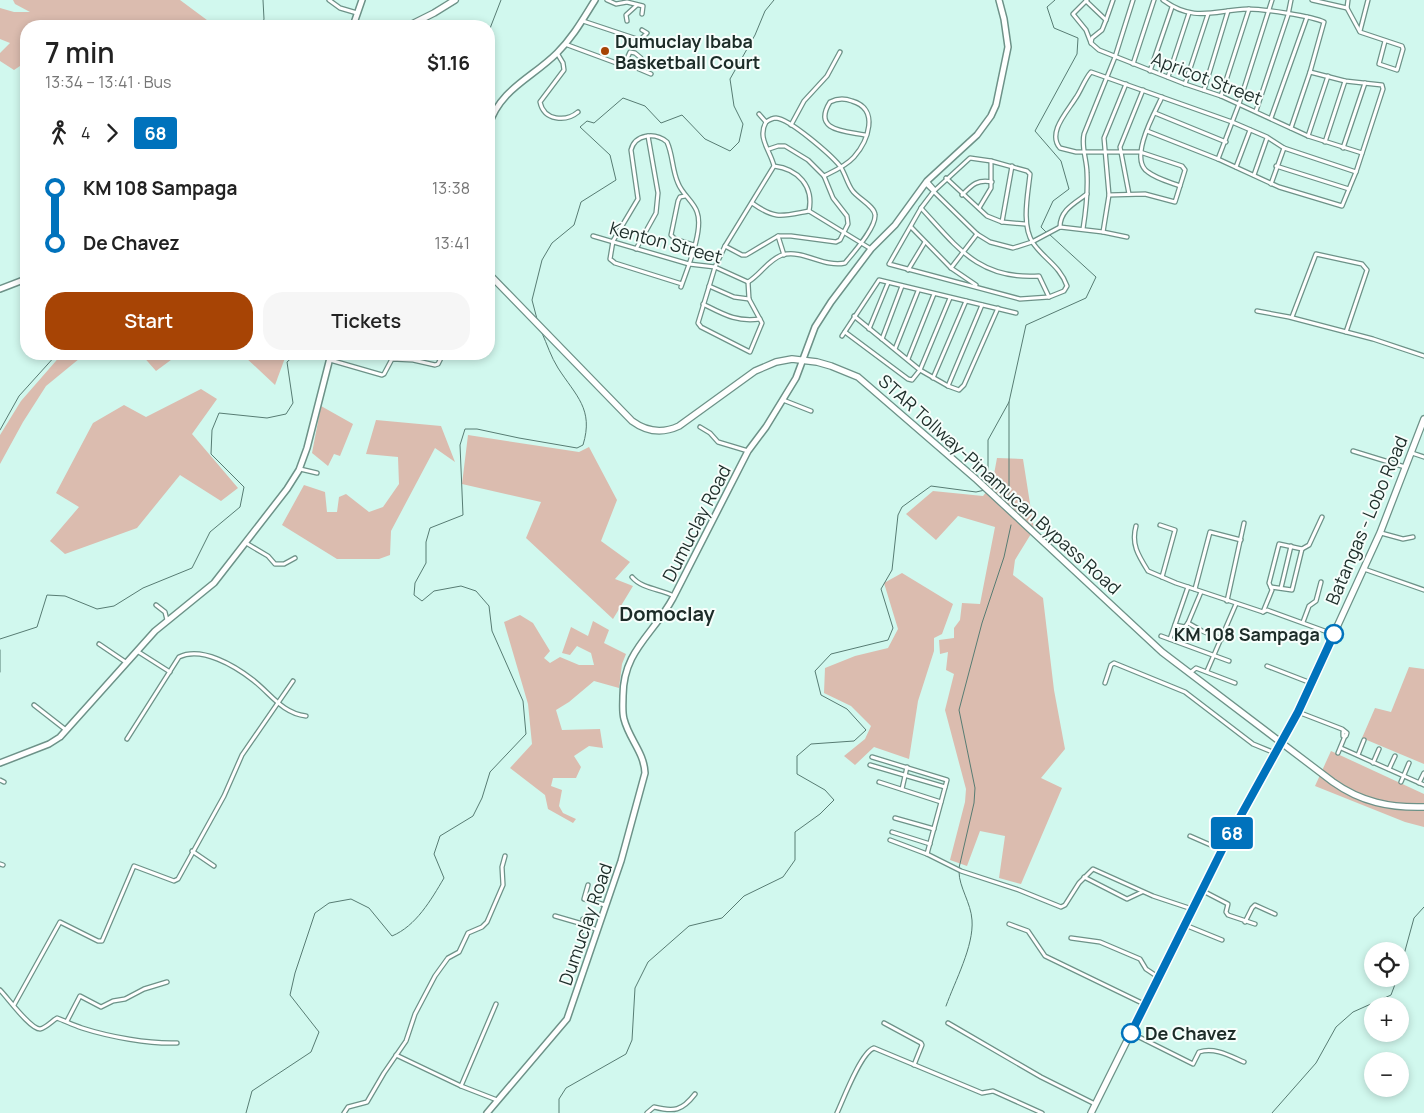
<!DOCTYPE html>
<html lang="en">
<head>
<meta charset="utf-8">
<style>
	:root { --surface:#fff; --page:#f6f6f6; --text:#222; --muted:#767676; --accent:#a74405 }
	body { margin:0; font-family:Manrope,sans-serif; background:var(--page); color:var(--text); height:100vh; display:flex; flex-direction:column; font-size:19px; white-space:nowrap }
	* { box-sizing:border-box; margin:0 }
	p { font-size:16px; color:var(--muted) }
	.icon { flex:none; width:28px; height:28px; fill:none; stroke:currentColor; stroke-width:2; stroke-linecap:round; stroke-linejoin:round }
	.map { position:relative; flex:1; overflow:hidden }
	.sheet { position:absolute; left:20px; top:20px; width:475px; height:340px; display:flex; flex-direction:column; background:var(--surface); border-radius:20px; box-shadow:0 2px 8px #0003 }
	.sheet>* { flex:none }
	.badge { padding:0 10px; border-radius:4px; font-size:18px; line-height:32px }
	.fabs { position:absolute; left:1364px; top:942px; display:grid; gap:10px }
	.fabs a { display:grid; place-items:center; width:45px; height:45px; border-radius:50%; background:var(--surface); box-shadow:0 2px 8px #0003; font-size:25px }
	.map>.badge { position:absolute; translate:-50% -50%; box-shadow:0 0 0 2px #fff }
	.legs { display:flex; align-items:center; gap:8px; height:55px; padding:0 25px; font-size:16px }
	.legs p { margin-inline-start:auto }
	.head { display:flex; align-items:center; justify-content:space-between; height:85px; padding:0 25px }
	h1 { font-size:28px; font-weight:600; line-height:38px }
	.action { display:flex; gap:10px; margin-top:auto; padding:10px 25px }
	.action a { flex:1; height:58px; border-radius:20px; background:var(--accent); color:#fff; font-size:20px; font-weight:600; line-height:58px; text-align:center }
	.action a+a { background:var(--page); color:var(--text) }
	ul { padding:0 25px; list-style:none }
	li { display:flex; align-items:center; gap:18px; height:55px; font-size:19px }
	li i { display:grid; place-items:center; width:8px; height:100%; margin:0 6px; background:currentColor }
	li i::after { content:''; width:12px; height:12px; margin:-6px; border:4px solid; border-radius:50%; background:var(--surface) }
	li p { margin-inline-start:auto }
	li:first-child i { background:linear-gradient(#0000 50%,currentColor 0) }
	li:last-child i { background:linear-gradient(currentColor 50%,#0000 0) }
	.map>svg:first-child { display:block }
</style>
</head>
<body>
<div class="map">
<svg width="1424" height="1113" viewBox="0 0 1424 1113">
	<rect width="100%" height="100%" fill="#d1f8ee"/>
	<g fill="#dbbcaf">
		<polygon points="13,0 180,0 215,26 26,26 26,62 14,70 0,61 0,53 10,43 0,39 0,8 14,12 30,12 15,4"/>
		<polygon points="62,354 85,354 46,386 23,422 0,464 0,435 21,401"/>
		<polygon points="141,354 179,354 156,371"/>
		<polygon points="244,354 276,354 285,358 275,385 244,356"/>
		<polygon points="201,389 217,399 192,434 238,488 221,501 180,475 137,528 65,554 50,541 79,507 56,493 93,423 124,405 146,417"/>
		<polygon points="321,406 353,424 340,456 334,454 328,466 312,453"/>
		<polygon points="376,420 441,426 455,462 435,448 391,531 390,555 379,559 337,559 282,525 304,485 325,492 327,512 337,512 339,497 346,494 369,512 383,507 399,484 398,457 366,454"/>
		<polygon points="468,435 579,452 589,447 617,500 601,541 630,562 615,579 633,586 613,619 526,538 541,502 462,484"/>
		<polygon points="997,458 1023,459 1034,529 1015,560 1013,575 1043,598 1054,690 1065,749 1041,778 1062,788 1021,884 999,878 1005,836 980,831 967,866 950,860 965,802 966,789 945,710 954,674 946,670 948,652 940,654 939,640 954,638 954,628 960,620 962,603 980,604 995,527 958,516 936,540 906,514 933,491 983,496 992,485"/>
		<polygon points="902,573 953,604 942,634 934,638 934,651 918,701 909,759 874,747 855,765 844,756 865,739 871,726 851,706 824,693 825,668 855,656 888,648 898,629 884,583"/>
		<polygon points="520,615 533,623 550,651 544,658 550,663 560,657 579,665 594,665 591,653 577,646 570,655 562,653 571,627 588,636 593,621 609,630 604,643 626,654 622,664 619,688 594,681 569,702 556,710 562,730 600,729 603,748 589,746 574,756 581,767 576,778 553,778 551,786 562,790 559,806 563,813 576,819 573,823 548,809 545,795 510,768 532,744 528,704 504,622"/>
		<polygon points="1409,667 1424,669 1424,764 1362,738 1375,708 1391,712"/>
		<polygon points="1331,751 1424,794 1424,827 1405,822 1315,786"/>
	</g>
	<g fill="none" stroke-linecap="round" stroke-linejoin="round">
		<g stroke="#577c73" stroke-width="1">
			<polyline points="262,26 264,19 263,0"/>
			<polyline points="489,31 501,0"/>
			<polyline points="1046,232 1041,227 1053,201 1069,189 1061,161 1035,131 1077,54 1078,38 1054,28 1047,7 1055,0"/>
			<polyline points="537,319 532,300 542,260 552,243 574,225 581,202 616,180 610,155 580,127 587,121 594,123 623,98 645,106 661,123 682,115 705,139 730,151 739,142 743,124 734,106 730,79 755,35 765,11 774,0"/>
			<polyline points="1009,402 1009,499"/>
			<polyline points="0,430 19,396 57,354"/>
			<polyline points="988,486 988,440 1009,402 1026,325 1086,298 1096,277 1049,234"/>
			<polyline points="0,639 37,627 47,595 65,596 97,609 114,606 143,588 192,568 210,532 240,507 244,487 211,454 212,430 219,413 267,418 286,414 293,403 287,362 296,354"/>
			<polyline points="0,650 0,672"/>
			<polyline points="959,868 974,803 975,788 959,710 982,623 1004,557 1011,525"/>
			<polyline points="1400,969 1414,918 1424,907"/>
			<path d="M946,1006C955,981 974,946 972,920C971,903 959,887 959,872"/>
			<path d="M246,1113L252,1091L311,1052L319,1032L290,995L295,973L315,913L329,903L351,899L369,908L392,936C416,926 431,900 444,878L434,854L440,836L473,816L482,798L490,772L526,734L523,701L492,631L489,606L476,591L461,586L434,591L422,601L414,595L415,583L426,563V542L430,528L463,515L460,445L465,429H477L519,438L577,448L583,445C594,409 576,396 558,368C551,357 547,344 542,333"/>
			<polyline points="559,1113 559,1099 566,1088 626,1054 632,1040 635,988 648,962 689,926 722,918 744,896 783,877 795,860 795,832 820,814 834,800 825,790 797,774 797,756 811,744 854,741 866,730 847,709 821,695 815,671 831,654 888,640 893,628 881,589 892,570 898,515 902,507 931,486 976,492 985,490"/>
			<polyline points="1272,1113 1316,1063 1336,1027 1353,1012 1391,995 1397,979"/>
		</g>
		<defs>
			<g id="street">
				<polyline points="329,0 340,8 357,13"/>
				<polyline points="607,0 616,4 627,2 643,6 642,14"/>
				<polyline points="1087,0 1073,14 1086,30 1091,43"/>
				<polyline points="1113,0 1106,20 1102,30 1092,38 1091,43 1099,50 1185,84 1221,96 1308,136 1362,153"/>
				<path d="M1163,0C1194,23 1215,10 1248,9C1263,9 1312,16 1324,22L1310,72L1291,128"/>
				<polyline points="1312,0 1347,8 1360,32 1402,46 1403,49 1397,70 1379,64 1385,41"/>
				<polyline points="1086,1 1106,20"/>
				<polyline points="1347,8 1348,0"/>
				<polyline points="583,21 640,40 647,33 642,30"/>
				<polyline points="627,21 626,15 637,5"/>
				<polyline points="1360,31 1368,0"/>
				<polyline points="565,44 619,64 625,63 651,74"/>
				<path d="M557,53L563,63L564,70L540,102C544,121 566,122 578,112"/>
				<polyline points="625,63 630,52 635,53 641,58 637,68"/>
				<polyline points="1133,64 1154,0"/>
				<polyline points="1150,71 1172,7"/>
				<polyline points="1168,77 1189,13"/>
				<polyline points="1185,84 1208,14"/>
				<polyline points="1204,90 1228,11"/>
				<polyline points="1221,96 1249,9"/>
				<path d="M1162,97C1155,112 1128,159 1148,172C1157,179 1170,182 1180,186"/>
				<polyline points="1256,111 1288,15 1291,0"/>
				<polyline points="1155,113 1226,142"/>
				<polyline points="759,114 766,122"/>
				<polyline points="1271,118 1307,17"/>
				<polyline points="791,125 804,101 827,76 840,52"/>
				<polyline points="1147,131 1218,159 1279,187 1342,206 1356,172 1383,89 1382,85 1345,81 1310,72"/>
				<polyline points="1308,136 1328,76"/>
				<polyline points="1325,142 1345,81"/>
				<polyline points="1343,148 1365,83"/>
				<path d="M970,158L991,161L1027,171L1030,174C1028,194 1021,225 1033,243C1044,259 1060,266 1067,286L1064,291L1049,297L1020,299L889,264L921,208L934,191Z"/>
				<polyline points="1218,159 1239,104 1272,0"/>
				<path d="M774,166C798,169 814,186 809,211"/>
				<polyline points="1276,166 1349,189"/>
				<polyline points="1236,167 1250,130"/>
				<polyline points="1254,175 1267,138"/>
				<path d="M824,176C834,171 846,166 854,157C868,141 880,109 852,101C844,98 838,98 830,102C812,131 845,131 865,135"/>
				<polyline points="946,178 987,216 1002,222 1025,224"/>
				<polyline points="927,181 935,190"/>
				<polyline points="925,183 977,234 990,242 1013,248 1032,242 1060,227 1103,232 1127,237"/>
				<polyline points="1271,184 1284,148"/>
				<polyline points="1129,194 1120,147 1143,90"/>
				<path d="M962,195C972,185 977,179 992,182"/>
				<path d="M1109,195L1145,194L1175,202L1185,170L1182,166L1140,152H1076L1060,148C1047,133 1067,112 1075,99C1081,91 1084,80 1091,72L1232,122L1267,137L1284,148L1356,172"/>
				<polyline points="685,196 680,197 678,201 671,235 675,239 694,245"/>
				<path d="M752,203C776,220 782,216 809,211"/>
				<path d="M921,208C957,247 979,280 1039,276L1049,297"/>
				<polyline points="979,208 991,188 991,161"/>
				<polyline points="809,211 871,249"/>
				<polyline points="1002,222 1012,166"/>
				<polyline points="911,227 951,268 976,285"/>
				<path d="M1060,227C1060,210 1075,203 1087,194"/>
				<path d="M1083,229C1086,210 1088,192 1087,173C1087,160 1081,147 1084,134L1115,57L1133,0"/>
				<polyline points="1103,232 1109,195 1104,138 1126,84"/>
				<polyline points="593,236 689,264 715,267 748,282"/>
				<polyline points="778,236 784,255"/>
				<polyline points="725,246 742,255 746,255 778,236 791,236 836,242 840,240 848,224 847,216 833,198 824,176 808,160 785,146 778,146 769,149"/>
				<polyline points="636,249 656,213 658,193 648,136"/>
				<polyline points="951,268 977,234"/>
				<polyline points="908,270 925,242"/>
				<path d="M748,282L749,299L762,323L750,352L701,327L698,323L715,267L725,246L774,166C770,150 757,138 766,122"/>
				<path d="M748,282C761,274 768,260 782,255C803,249 824,268 845,263C853,253 876,228 875,215C875,206 857,198 852,190C847,183 845,173 840,166C831,155 790,119 776,118C772,118 769,120 766,122"/>
				<polyline points="709,286 734,297 749,299"/>
				<path d="M681,287C687,269 704,230 697,212C694,202 682,194 678,183C672,170 673,155 667,142C655,132 635,134 631,150L638,199L613,241L610,259L615,263L682,284"/>
				<path d="M703,304C725,315 736,322 760,319"/>
				<polyline points="1257,311 1289,317 1373,339 1424,356"/>
				<polyline points="854,316 920,370 948,386 959,390 964,385 998,308"/>
				<polyline points="1292,317 1316,254 1362,264 1367,270 1346,332"/>
				<polyline points="869,329 888,283"/>
				<polyline points="845,332 908,379 912,380 920,370 950,298"/>
				<polyline points="842,336 879,280 1016,313"/>
				<polyline points="882,339 902,286"/>
				<polyline points="895,349 918,291"/>
				<polyline points="908,359 934,294"/>
				<polyline points="330,360 382,375 384,374 392,359 413,360 435,365 438,364 443,354"/>
				<polyline points="933,378 966,301"/>
				<polyline points="948,386 982,305"/>
				<polyline points="783,400 811,411"/>
				<polyline points="700,427 710,433 718,442 748,451"/>
				<polyline points="1353,451 1405,467"/>
				<polyline points="1412,453 1424,457"/>
				<polyline points="300,469 317,473"/>
				<polyline points="1160,525 1175,530 1162,577"/>
				<path d="M1136,526C1131,544 1138,555 1148,571L1176,583L1263,612L1267,610L1333,634"/>
				<polyline points="1381,533 1403,539 1413,537"/>
				<polyline points="246,543 268,556 275,564 284,564 295,558"/>
				<polyline points="1364,569 1424,590"/>
				<path d="M632,577C642,589 661,589 674,596"/>
				<polyline points="1271,587 1292,590 1302,549"/>
				<polyline points="1281,588 1291,546"/>
				<polyline points="1195,589 1210,532 1241,540"/>
				<polyline points="1201,592 1188,623 1202,631 1222,639"/>
				<polyline points="1227,601 1244,523"/>
				<polyline points="156,605 165,612 167,620"/>
				<polyline points="1263,612 1272,590 1269,583 1279,544 1302,549 1309,545 1322,517"/>
				<polyline points="1303,622 1309,606 1316,601 1321,582"/>
				<polyline points="1175,625 1185,627 1188,623"/>
				<polyline points="1161,636 1229,661"/>
				<polyline points="1170,639 1188,587"/>
				<polyline points="99,644 127,663"/>
				<polyline points="137,651 170,672"/>
				<polyline points="1267,666 1311,683"/>
				<polyline points="1207,671 1236,604"/>
				<polyline points="1190,673 1196,668 1235,683"/>
				<polyline points="1105,683 1111,665 1114,663 1185,692 1253,744 1275,753"/>
				<polyline points="34,705 66,730"/>
				<polyline points="1298,712 1342,729 1347,733 1346,736 1343,736 1343,732"/>
				<path d="M127,739L179,657C202,646 235,666 253,680C271,694 282,713 306,716"/>
				<polyline points="1341,748 1424,785"/>
				<polyline points="1338,753 1345,736"/>
				<polyline points="1358,755 1364,740"/>
				<polyline points="872,757 947,780 927,854"/>
				<polyline points="1373,763 1379,749"/>
				<polyline points="870,765 945,787"/>
				<polyline points="1389,769 1395,756"/>
				<polyline points="0,780 4,782"/>
				<polyline points="879,782 941,802"/>
				<polyline points="1401,782 1409,763"/>
				<polyline points="1419,783 1424,773"/>
				<polyline points="902,789 907,767"/>
				<polyline points="895,818 934,829"/>
				<polyline points="892,832 930,844"/>
				<polyline points="1190,836 1222,850"/>
				<polyline points="890,840 927,854 961,871 1019,890 1061,907 1065,905 1079,883 1093,869 1153,896 1192,909"/>
				<polyline points="192,851 214,866"/>
				<polyline points="0,864 3,865"/>
				<polyline points="1084,877 1127,899 1142,892"/>
				<polyline points="588,885 584,899 605,905"/>
				<polyline points="1203,891 1228,904 1226,912 1228,915 1255,924"/>
				<polyline points="555,916 586,925"/>
				<polyline points="583,919 586,925 597,930"/>
				<polyline points="1245,922 1252,908 1255,905 1275,914"/>
				<polyline points="1009,924 1028,931 1045,956 1144,1004"/>
				<polyline points="1185,925 1222,940"/>
				<polyline points="581,933 584,925"/>
				<polyline points="1071,938 1100,942 1140,959 1146,969 1158,977"/>
				<path d="M0,990C8,998 30,1029 40,1029C46,1028 52,1021 57,1018C65,1021 73,1025 82,1028C110,1037 149,1044 177,1043"/>
				<polyline points="14,1005 60,922 98,941 102,941 134,866 174,881 178,879 224,796 242,755 293,681"/>
				<polyline points="67,1021 80,996 101,1007 113,1001 125,999 144,989 167,982"/>
				<polyline points="884,1023 921,1043 922,1045 914,1065"/>
				<polyline points="948,1023 1041,1077 1095,1104"/>
				<path d="M1131,1033L1193,1064L1199,1052C1215,1047 1230,1056 1244,1062"/>
				<polyline points="396,1055 461,1086 497,1100"/>
				<polyline points="461,1086 496,1004"/>
				<polyline points="344,1113 348,1107 367,1102 384,1073 406,1041 415,1014 435,976 448,958 459,952 468,933 482,927 487,922 503,885 502,867 505,856"/>
				<path d="M647,1113L654,1107C674,1112 682,1111 695,1094"/>
				<path d="M837,1113C843,1100 861,1052 874,1048L982,1093L993,1091L1042,1113"/>
			</g>
			<g id="secondary">
				<polyline points="353,26 362,0"/>
				<path d="M489,125C500,89 532,78 557,53C573,37 583,19 595,0"/>
				<polyline points="0,289 26,279"/>
				<polyline points="0,763 49,744 60,737 155,631 214,583 287,489 299,470 307,448 331,354"/>
				<path d="M487,1113L567,1019L621,861L645,773C644,752 629,739 624,719C622,712 623,704 623,696C623,651 653,635 673,598L748,451L766,427L796,378L815,327L831,302L871,249L895,225L927,181L977,135L991,116L996,105L1008,47L1004,19L999,0"/>
			</g>
			<g id="primary">
				<polyline points="408,26 434,13 455,0"/>
				<path d="M489,274L632,421C647,432 662,434 679,426L755,371L776,362L792,359L817,362L831,366L858,377L977,480L1162,652L1333,782C1361,802 1390,808 1424,807"/>
				<polyline points="1091,1113 1222,850 1298,712 1380,533 1424,419"/>
			</g>
		</defs>
		<use href="#street" stroke="#6d9288" stroke-width="5.5"/>
		<use href="#secondary" stroke="#6d9288" stroke-width="8"/>
		<use href="#primary" stroke="#6d9288" stroke-width="8"/>
		<use href="#street" stroke="#fff" stroke-width="3"/>
		<use href="#secondary" stroke="#fff" stroke-width="5"/>
		<use href="#primary" stroke="#fff" stroke-width="5.5"/>
	</g>
	<g fill="none" stroke-linecap="round" stroke-linejoin="round">
		<defs>
			<polyline id="line-1" points="1131,1033 1224,846 1298,712 1334,634"/>
		</defs>
		<use href="#line-1" stroke="#fff" stroke-width="11"/>
		<use href="#line-1" stroke="#0072bc" stroke-width="8"/>
	</g>
	<circle fill="#a74405" stroke="#f6fefb" stroke-width="2" cx="605" cy="51" r="5"/>
	<g fill="#fff" stroke="#0072bc" stroke-width="2.5">
		<circle cx="1334" cy="634" r="9"/>
		<circle cx="1131" cy="1033" r="9"/>
	</g>
	<g text-anchor="middle" dominant-baseline="central" stroke-width="4" stroke-linejoin="round" paint-order="stroke">
		<g font-size="18" font-weight="bold" fill="#1c2c28" stroke="#f6fefb" text-anchor="start">
			<text x="615" y="41">Dumuclay Ibaba<tspan x="615" dy="21">Basketball Court</tspan></text>
		</g>
		<g font-size="18" fill="#1c2c28" stroke="#f6fefb">
			<text transform="translate(1207 78) rotate(21)">Apricot Street</text>
			<text transform="translate(666 242) rotate(15)">Kenton Street</text>
			<text transform="translate(1000 484) rotate(42)">STAR Tollway-Pinamucan Bypass Road</text>
			<text transform="translate(1366 520) rotate(-67)">Batangas - Lobo Road</text>
			<text transform="translate(696 523) rotate(-63)">Dumuclay Road</text>
			<text transform="translate(585 924) rotate(-71)">Dumuclay Road</text>
		</g>
		<g font-size="18" font-weight="bold" fill="#1c2c28" stroke="#f6fefb" text-anchor="end">
			<text x="1320" y="634">KM 108 Sampaga</text>
			<text x="1145" y="1033" text-anchor="start">De Chavez</text>
		</g>
		<g font-size="20" font-weight="bold" fill="#1c2c28" stroke="#f6fefb">
			<text x="667" y="613">Domoclay</text>
		</g>
	</g>
</svg>
<div class="fabs">
<a><svg class="icon" aria-label="locate" viewBox="0 0 24 24"><circle cx="12" cy="12" r="6"/><path d="M12 2v4M12 18v4M2 12h4M18 12h4"/></svg></a>
<a>+</a>
<a>−</a>
</div>
<b class="badge" style="left:1232px;top:833px;background:#0072bc;color:#fff">68</b>
<section class="sheet">
<div class="head"><div><h1>7 min</h1><p>13:34 – 13:41 · Bus</p></div><b>$1.16</b></div>
<div class="legs"><svg class="icon" aria-label="walk" viewBox="0 0 24 24"><circle cx="13" cy="4" r="2"/><path d="M13 8l-2 6 4 7M11 14l-3 7M7 12l3-4h3l4 4"/></svg>4<svg class="icon" aria-label="forward" viewBox="0 0 24 24"><path d="M9 5l7 7-7 7"/></svg><b class="badge" style="background:#0072bc;color:#fff">68</b></div>
<ul>
<li><i style="color:#0072bc"></i><b>KM 108 Sampaga</b><p>13:38</p></li>
<li><i style="color:#0072bc"></i><b>De Chavez</b><p>13:41</p></li>
</ul>
<div class="action"><a>Start</a><a>Tickets</a></div>
</section>
</div>
</body>
</html>
